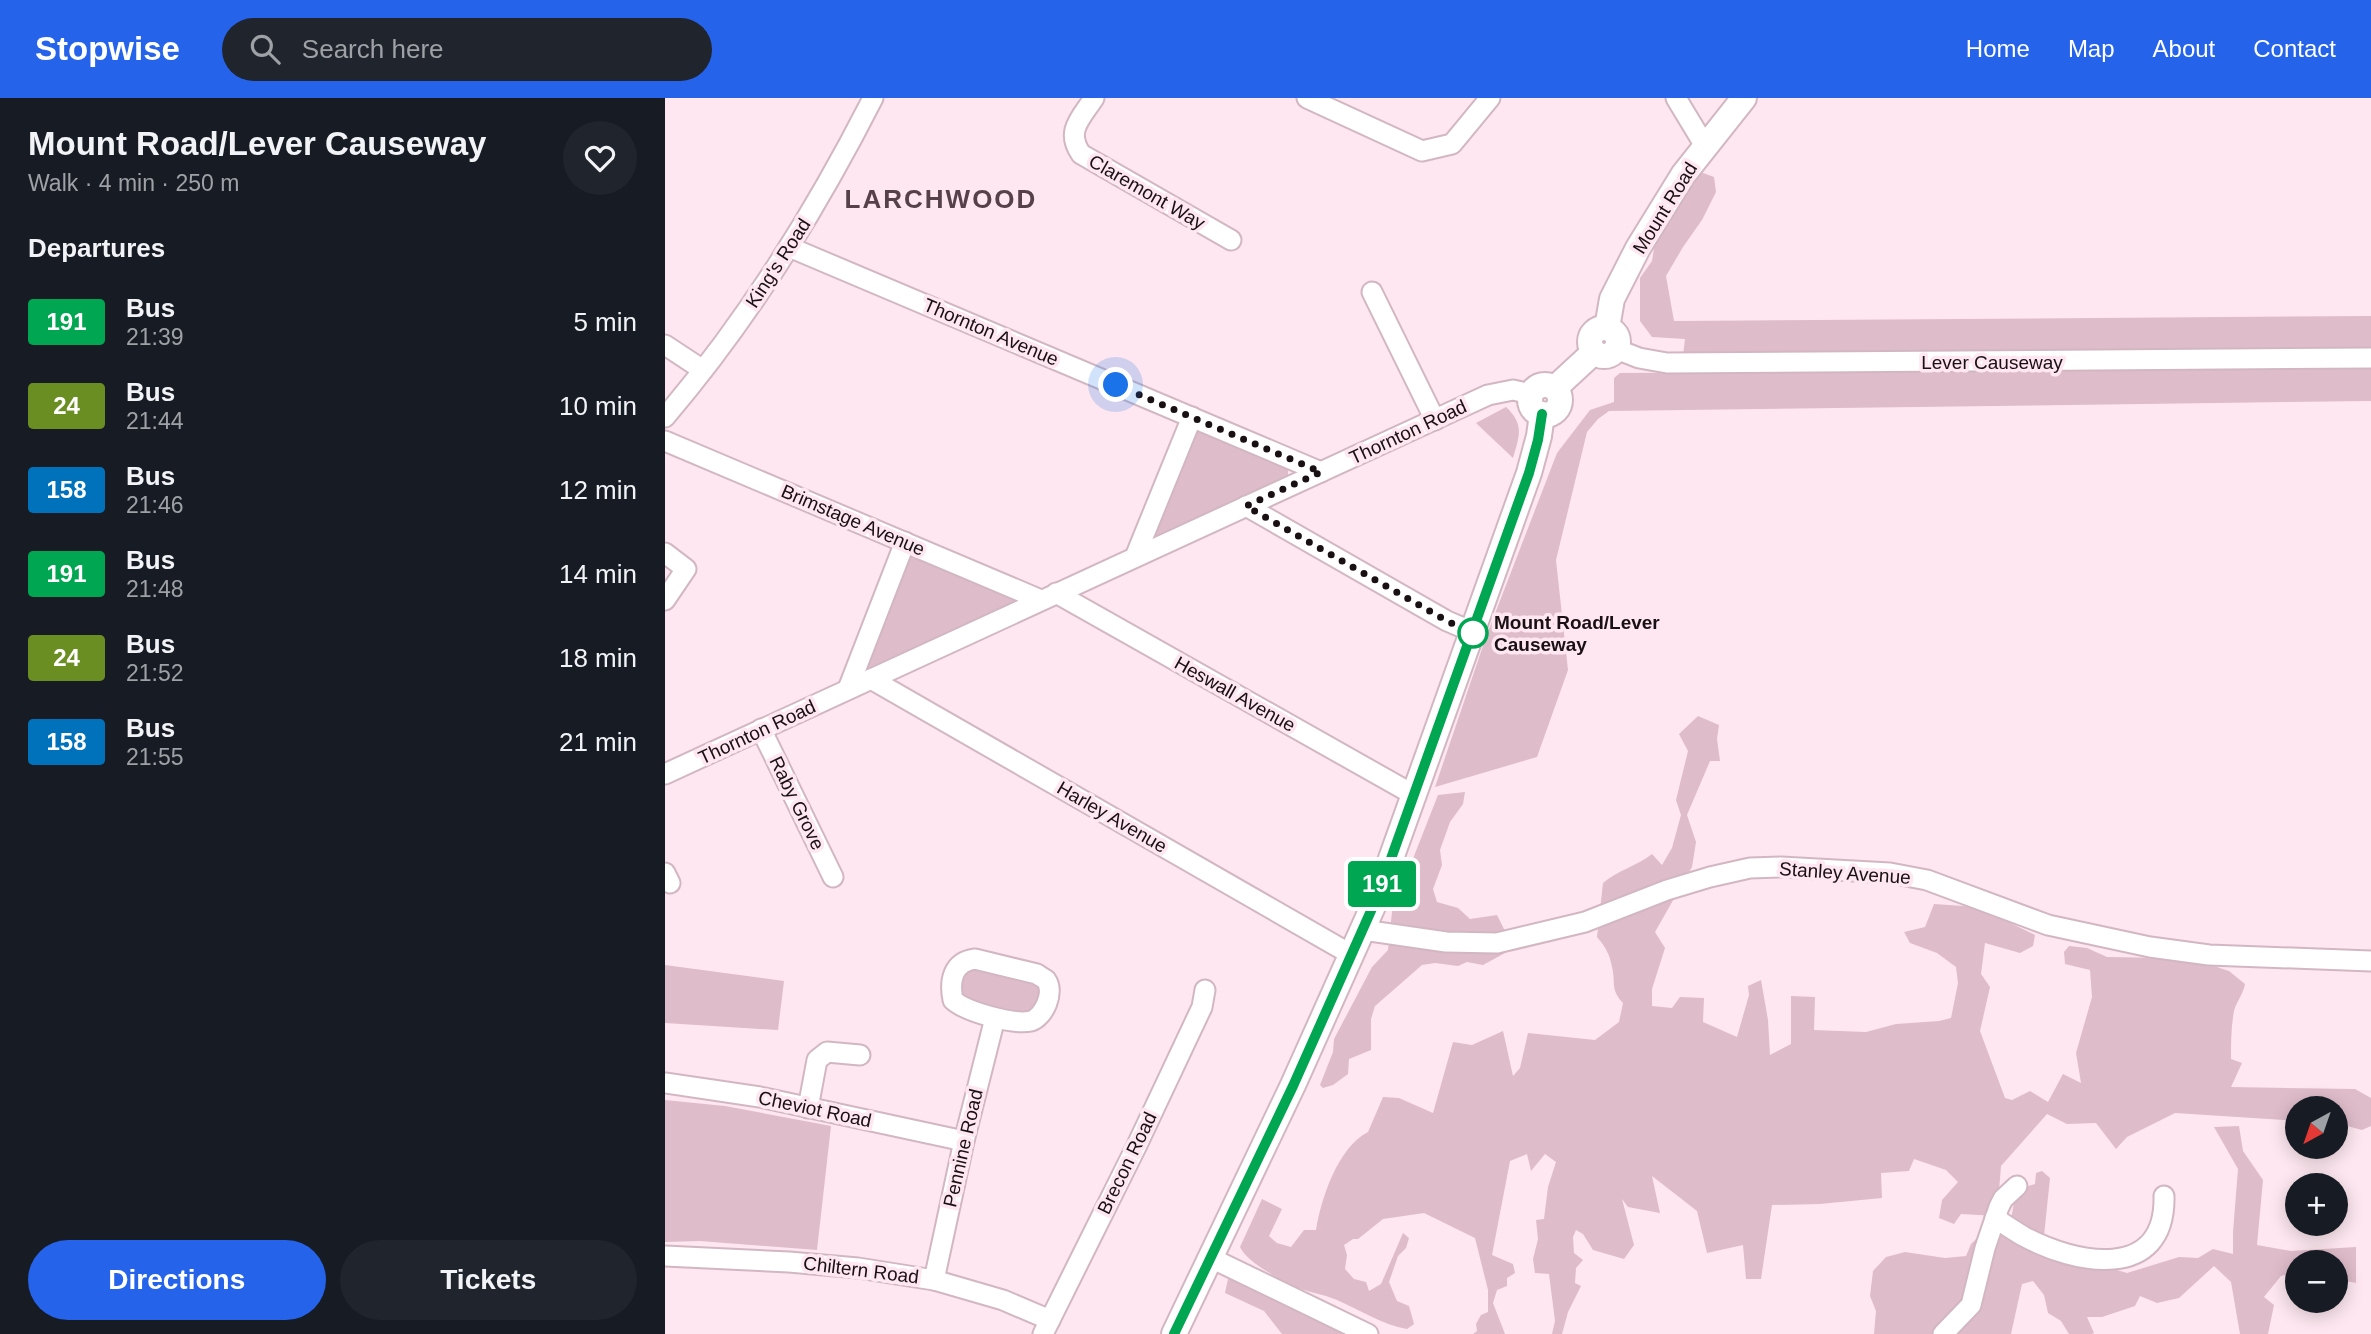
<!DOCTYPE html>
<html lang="en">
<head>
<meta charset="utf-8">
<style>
	:root { --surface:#171b24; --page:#20242c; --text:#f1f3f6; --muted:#9ea1a6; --accent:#2563eb }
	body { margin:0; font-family:Arial,sans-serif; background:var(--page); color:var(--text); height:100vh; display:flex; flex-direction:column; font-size:26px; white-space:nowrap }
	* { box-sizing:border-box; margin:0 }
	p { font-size:23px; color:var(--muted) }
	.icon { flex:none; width:38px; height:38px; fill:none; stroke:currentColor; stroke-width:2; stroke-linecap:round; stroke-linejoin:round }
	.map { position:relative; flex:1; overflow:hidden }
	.sheet { display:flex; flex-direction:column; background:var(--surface); width:665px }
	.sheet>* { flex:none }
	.badge { padding:0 14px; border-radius:5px; font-size:24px; line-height:46px }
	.needle { width:46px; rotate:220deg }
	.tools { position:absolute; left:1620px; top:998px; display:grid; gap:14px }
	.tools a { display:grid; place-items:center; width:63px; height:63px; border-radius:50%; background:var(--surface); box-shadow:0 4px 18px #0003; font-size:35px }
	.you { position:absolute; width:35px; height:35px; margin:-18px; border:5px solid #fff; border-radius:50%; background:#1a73e8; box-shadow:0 0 0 10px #1a73e833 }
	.map>.badge { position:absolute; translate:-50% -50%; box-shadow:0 0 0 4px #fff }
	h2 { padding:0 28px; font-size:26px; line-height:63px }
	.round { display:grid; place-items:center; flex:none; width:74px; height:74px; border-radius:37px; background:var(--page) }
	.head { display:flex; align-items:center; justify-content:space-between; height:119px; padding:0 28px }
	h1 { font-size:33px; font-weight:700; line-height:52px }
	.cta { display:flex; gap:14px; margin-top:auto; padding:14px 28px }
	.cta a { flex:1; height:80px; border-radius:42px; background:var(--accent); color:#fff; font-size:28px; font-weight:700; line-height:80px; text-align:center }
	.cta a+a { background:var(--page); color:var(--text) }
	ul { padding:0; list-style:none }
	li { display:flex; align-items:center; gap:21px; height:84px; padding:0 28px }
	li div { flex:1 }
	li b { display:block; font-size:26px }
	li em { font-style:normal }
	li .badge { min-width:77px; font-weight:700; text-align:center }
	header { display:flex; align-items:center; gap:42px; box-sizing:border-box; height:98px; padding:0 35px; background:var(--accent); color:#fff }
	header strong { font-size:33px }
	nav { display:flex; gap:38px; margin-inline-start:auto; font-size:24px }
	.search { width:490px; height:63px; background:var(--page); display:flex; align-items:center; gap:18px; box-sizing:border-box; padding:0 24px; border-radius:38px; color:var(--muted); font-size:26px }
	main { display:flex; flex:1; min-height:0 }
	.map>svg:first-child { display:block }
</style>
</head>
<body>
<header>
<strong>Stopwise</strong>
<div class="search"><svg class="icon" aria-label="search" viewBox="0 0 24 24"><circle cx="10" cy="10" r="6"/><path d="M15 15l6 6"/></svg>Search here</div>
<nav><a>Home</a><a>Map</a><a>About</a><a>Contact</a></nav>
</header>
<main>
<section class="sheet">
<div class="head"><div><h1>Mount Road/Lever Causeway</h1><p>Walk · 4 min · 250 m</p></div><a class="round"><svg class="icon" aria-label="heart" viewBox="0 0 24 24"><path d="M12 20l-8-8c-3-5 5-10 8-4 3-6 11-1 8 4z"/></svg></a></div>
<h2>Departures</h2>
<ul>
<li><span class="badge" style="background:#00a651;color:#fff">191</span><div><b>Bus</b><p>21:39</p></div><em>5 min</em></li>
<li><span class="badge" style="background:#6b8e23;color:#fff">24</span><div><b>Bus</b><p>21:44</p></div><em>10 min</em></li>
<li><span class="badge" style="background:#0072bc;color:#fff">158</span><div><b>Bus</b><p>21:46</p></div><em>12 min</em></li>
<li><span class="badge" style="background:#00a651;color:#fff">191</span><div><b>Bus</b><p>21:48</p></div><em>14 min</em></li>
<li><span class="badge" style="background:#6b8e23;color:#fff">24</span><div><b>Bus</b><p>21:52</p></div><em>18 min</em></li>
<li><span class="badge" style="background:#0072bc;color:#fff">158</span><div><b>Bus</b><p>21:55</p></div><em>21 min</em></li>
</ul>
<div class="cta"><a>Directions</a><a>Tickets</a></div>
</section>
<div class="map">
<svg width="1706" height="1236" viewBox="0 0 1706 1236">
	<rect width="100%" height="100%" fill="#fee7f0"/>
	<g fill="#dfbcca">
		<path d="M1038,75L1049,79L1051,94L1037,122L1018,149L1001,178L1009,223L1706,218V250L1018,258L1020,241L987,239L975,223V180L987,163L990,144L999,127L1006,124C1008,103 1020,84 1038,75Z"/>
		<polygon points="1706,270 1706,303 944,313 933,321 922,334 891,462 903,572 872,659 770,689 821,539 892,355 925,312 949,304 949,280 955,275"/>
		<path d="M841,309C859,326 855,337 848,360L811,325Z"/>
		<polygon points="531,326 623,369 623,377 489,439 486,437"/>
		<polygon points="245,452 350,498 349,505 202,572 197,569"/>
		<path d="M1033,618L1054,627L1052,641L1055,663H1045L1022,717L1031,744L1027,769L990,834L1000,850L987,891V908L1007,910L1015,899L1039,900L1038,924L1072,939L1084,897L1083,888L1096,882L1103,922L1105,957L1126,946V898L1150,899L1149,932L1201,934L1231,926L1274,923L1286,920L1293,885L1291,869L1272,855L1245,845L1239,834L1260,829L1269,806L1313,809L1370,837L1368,848L1355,855L1320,845L1316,876L1325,889L1315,933L1340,1000L1347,1002L1365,993L1383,1004L1398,976L1416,985L1411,955L1427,899L1425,872L1400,866L1399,854L1404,848L1422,850L1442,859L1503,860L1546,867L1564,873L1580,886C1578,897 1571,904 1569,913C1566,929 1566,945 1566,961L1577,965L1566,989L1690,991L1706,1000V1028L1697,1032L1671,1025V1010H1633V1023L1510,1015L1462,1039L1451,1051L1431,1025L1402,1026L1382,1016L1336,1068L1332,1118L1296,1116L1289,1126L1274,1120L1277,1102L1293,1084L1281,1072L1249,1061L1244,1073L1216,1075L1217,1100L1155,1106L1107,1107L1096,1181H1081L1078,1147L1042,1155L1032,1113L987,1078L995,1115L963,1109L957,1101L969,1147L959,1161L928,1152L918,1136L911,1132L908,1139L909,1155L918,1162L911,1170L910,1185L916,1188L903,1214L897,1236H887L890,1223L884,1176L870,1175L868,1161L873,1141L871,1122L879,1121L883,1089L891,1064L880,1056L866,1073L862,1056L845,1063L827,1157L848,1166L850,1175L842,1180V1188L832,1192L828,1205L840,1236H808L812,1233L811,1226L816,1217L823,1214V1192L810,1140L759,1115L718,1121L693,1141H688L679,1147L682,1157L680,1171L689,1181L701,1184L704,1193L716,1186L738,1135L744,1140L741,1150L733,1158L724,1184L732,1203L744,1208L749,1226L742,1231C718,1227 695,1212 672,1202C658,1196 641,1194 626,1187C612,1180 581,1163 575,1149L597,1101L617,1111L604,1138L612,1145L626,1149L639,1132H651C656,1101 673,1049 703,1034L718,999L734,1000L768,1015L788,944L807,947L838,933L848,978L855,970L863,935L930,942L954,924L958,905C945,891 951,886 947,869C945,857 940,848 932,839L938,785C953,772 972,768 987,756L997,767L1007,750L1016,717L1011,702L1023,653L1014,636Z"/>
		<polygon points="800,694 798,706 785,724 775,752 777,767 768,791 772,804 793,810 805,821 832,817 840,833 840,855 818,867 802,864 793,868 770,865 757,867 710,908 706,921 706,952 684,961 683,976 668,987 658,990 655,987 668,954 669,941 707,869 723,852 727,814 773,697"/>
		<polygon points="0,867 119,883 113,932 0,925"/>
		<polygon points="300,868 378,886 374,912 359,918 297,901 293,883"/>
		<polygon points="0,1002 60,1008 166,1028 152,1152 35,1143 0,1144"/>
		<polygon points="1574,1028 1578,1053 1598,1082 1592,1147 1626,1153 1691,1149 1691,1185 1671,1181 1671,1164 1633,1164 1633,1174 1616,1178 1599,1199 1609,1207 1603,1236 1575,1236 1566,1184 1549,1168 1514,1200 1492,1205 1475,1198 1470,1208 1437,1219 1422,1219 1429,1235 1427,1236 1404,1236 1396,1223 1383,1215 1379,1197 1368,1183 1357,1186 1346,1236 1209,1236 1211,1213 1205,1198 1208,1173 1221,1159 1240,1154 1280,1160 1301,1158 1306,1146 1326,1127 1342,1128 1347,1116 1351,1092 1370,1086 1371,1075 1377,1073 1385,1080 1379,1138 1442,1169 1462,1175 1514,1159 1533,1160 1548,1151 1568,1156 1568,1134 1573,1071 1549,1029"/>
		<polygon points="573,1180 692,1236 617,1236 599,1213 560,1195 563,1181"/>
	</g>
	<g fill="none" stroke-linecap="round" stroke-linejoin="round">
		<defs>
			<g id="minor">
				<path d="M429,0C416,20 400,33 416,56L566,142"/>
				<polyline points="642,0 757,53 787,46 825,0"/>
				<polyline points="1011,0 1040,48"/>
				<polyline points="124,149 656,374"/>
				<polyline points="707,194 770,322"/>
				<polyline points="0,247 38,272"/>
				<polyline points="951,251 974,260 1002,265 1706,260"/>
				<path d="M0,319C83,222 150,114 208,0"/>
				<polyline points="0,343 376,502"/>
				<polyline points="581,408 782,523 808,534"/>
				<polyline points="0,455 21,471 0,502"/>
				<polyline points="470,459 527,319"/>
				<polyline points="391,495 749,697"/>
				<polyline points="206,581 687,857"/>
				<polyline points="183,591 240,444"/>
				<polyline points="96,631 168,779"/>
				<polyline points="0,676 823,297 848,292 866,296"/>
				<polyline points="0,775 5,785"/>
				<polyline points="698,832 781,844 832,845 920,824 1002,792 1045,779 1085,770 1116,769 1225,775 1262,782 1383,827 1485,849 1544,857 1706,863"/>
				<path d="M310,861L372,876C373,877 380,881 381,882C390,894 379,919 366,923C349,927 301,914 288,902C284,882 288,864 310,861Z"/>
				<polyline points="0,985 95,999 299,1043"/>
				<polyline points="143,1010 152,962 162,954 195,957"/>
				<path d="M1330,1120C1339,1126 1348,1132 1358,1138C1409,1166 1501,1185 1499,1098"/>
				<polyline points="0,1158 124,1164 193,1170 269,1182 338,1202 385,1222"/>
				<polyline points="546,1160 703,1236"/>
				<polyline points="269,1182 299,1043 330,920"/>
				<polyline points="378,1236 472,1047 537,909 540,892"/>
				<polyline points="1278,1236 1306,1207 1320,1150 1334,1109 1338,1101 1352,1088"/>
			</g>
			<g id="major">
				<circle cx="939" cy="244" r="14"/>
				<polyline points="942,230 947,201 973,150 1018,77 1079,0"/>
				<circle cx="880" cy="302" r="15"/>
				<polyline points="890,290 929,254"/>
				<polyline points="509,1236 628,987 713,797 864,375 874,338 877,316"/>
			</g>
		</defs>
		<use href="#minor" stroke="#d2b7c2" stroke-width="23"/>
		<use href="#major" stroke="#d2b7c2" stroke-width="28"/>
		<use href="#minor" stroke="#fff" stroke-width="19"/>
		<use href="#major" stroke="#fff" stroke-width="24"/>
	</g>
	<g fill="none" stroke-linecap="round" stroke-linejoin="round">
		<defs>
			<polyline id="line" points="509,1236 628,988 713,797 864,375 873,342 877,316"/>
		</defs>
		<use href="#line" stroke="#fff" stroke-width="16"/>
		<use href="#line" stroke="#00a651" stroke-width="10"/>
		<polyline stroke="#191014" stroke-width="7" stroke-dasharray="0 12.6" points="451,287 656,374 581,408 782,523 808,535"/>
	</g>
	<circle fill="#fff" stroke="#00a651" stroke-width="3.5" cx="808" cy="535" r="14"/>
	<g text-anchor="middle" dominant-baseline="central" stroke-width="7" stroke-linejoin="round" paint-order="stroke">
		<g font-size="19" fill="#191014" stroke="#fee7f0">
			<text transform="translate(482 94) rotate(30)">Claremont Way</text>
			<text transform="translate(1000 110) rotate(-58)">Mount Road</text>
			<text transform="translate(113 165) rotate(-57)">King's Road</text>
			<text transform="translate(326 234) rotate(23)">Thornton Avenue</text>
			<text x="1327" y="264">Lever Causeway</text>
			<text transform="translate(743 334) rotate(-25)">Thornton Road</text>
			<text transform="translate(188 422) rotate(23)">Brimstage Avenue</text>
			<text transform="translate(570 596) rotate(29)">Heswall Avenue</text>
			<text transform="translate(92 634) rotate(-25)">Thornton Road</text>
			<text transform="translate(132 705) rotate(64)">Raby Grove</text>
			<text transform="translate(447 719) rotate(30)">Harley Avenue</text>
			<text transform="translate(1180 775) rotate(4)">Stanley Avenue</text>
			<text transform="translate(150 1011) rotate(12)">Cheviot Road</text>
			<text transform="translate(298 1050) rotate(-77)">Pennine Road</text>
			<text transform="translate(462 1065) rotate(-64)">Brecon Road</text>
			<text transform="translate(196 1172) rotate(7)">Chiltern Road</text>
		</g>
		<g font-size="19" font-weight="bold" fill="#191014" stroke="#fee7f0" text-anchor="start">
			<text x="829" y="524">Mount Road/Lever<tspan x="829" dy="22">Causeway</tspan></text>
		</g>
		<g font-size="26" font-weight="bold" letter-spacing="2" fill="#564049" stroke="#fee7f0">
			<text x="276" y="101">LARCHWOOD</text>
		</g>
	</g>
</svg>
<div class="tools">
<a><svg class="needle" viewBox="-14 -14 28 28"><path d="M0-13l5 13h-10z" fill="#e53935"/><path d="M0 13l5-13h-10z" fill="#9ea1a6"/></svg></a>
<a>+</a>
<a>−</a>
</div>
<div class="you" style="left:451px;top:287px"></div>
<b class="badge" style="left:717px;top:786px;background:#00a651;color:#fff">191</b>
</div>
</main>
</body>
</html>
